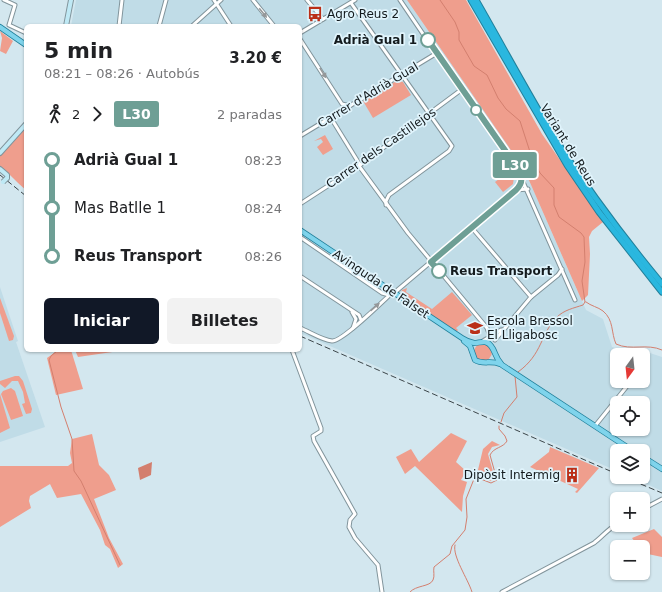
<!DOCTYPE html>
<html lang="es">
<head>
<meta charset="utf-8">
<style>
	:root { --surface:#fff; --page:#f2f2f2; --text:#202124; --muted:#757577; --accent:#111827 }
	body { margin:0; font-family:"DejaVu Sans",sans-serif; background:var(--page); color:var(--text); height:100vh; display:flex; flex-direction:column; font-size:15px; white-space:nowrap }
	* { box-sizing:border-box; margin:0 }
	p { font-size:13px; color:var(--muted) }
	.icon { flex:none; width:22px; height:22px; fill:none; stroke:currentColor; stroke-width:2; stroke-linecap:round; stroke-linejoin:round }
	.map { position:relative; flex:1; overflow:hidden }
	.side { position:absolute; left:24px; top:24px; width:278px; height:328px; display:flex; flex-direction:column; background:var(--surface); border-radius:6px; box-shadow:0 1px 3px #0004 }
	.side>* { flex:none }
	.badge { padding:0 8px; border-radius:3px; font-size:14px; line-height:26px }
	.needle { width:26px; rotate:195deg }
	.controls { position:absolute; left:610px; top:348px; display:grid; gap:8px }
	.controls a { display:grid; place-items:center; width:40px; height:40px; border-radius:6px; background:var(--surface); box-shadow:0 1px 3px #0004; font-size:20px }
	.map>.badge { position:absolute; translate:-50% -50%; box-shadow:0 0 0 2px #fff }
	.legs { display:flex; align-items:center; gap:6px; height:44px; padding:0 20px; font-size:13px }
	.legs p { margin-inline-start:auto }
	.headline { display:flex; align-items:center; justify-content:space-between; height:68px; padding:0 20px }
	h1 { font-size:22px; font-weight:700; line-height:30px }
	.cta { display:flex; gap:8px; margin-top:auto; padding:8px 20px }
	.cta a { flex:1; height:46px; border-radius:6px; background:var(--accent); color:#fff; font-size:16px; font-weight:700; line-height:46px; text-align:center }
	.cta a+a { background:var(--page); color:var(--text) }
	ul { padding:0 20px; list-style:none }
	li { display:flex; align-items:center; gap:14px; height:48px; font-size:15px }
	li i { display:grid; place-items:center; width:6px; height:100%; margin:0 5px; background:currentColor }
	li i::after { content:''; width:10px; height:10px; margin:-5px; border:3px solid; border-radius:50%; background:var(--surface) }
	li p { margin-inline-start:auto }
	li:first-child i { background:linear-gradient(#0000 50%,currentColor 0) }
	li:last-child i { background:linear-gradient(currentColor 50%,#0000 0) }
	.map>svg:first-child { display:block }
</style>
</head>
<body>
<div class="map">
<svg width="662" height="592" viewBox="0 0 662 592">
	<rect width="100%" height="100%" fill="#d3e7ef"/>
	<g fill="#c0dce7" fill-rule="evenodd">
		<path d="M76,0H407L524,169L582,301L586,310L603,319L612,347L627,352H647L662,357V491L631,477H643V451H617V471L300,333V26H71ZM617,355H643V381H617ZM617,403H643V429H617Z"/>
		<polygon points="0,287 18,341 16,342 45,427 0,442"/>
	</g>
	<g fill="#ef9e8d">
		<polygon points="407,0 466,0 542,134 603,222 592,231 589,237 590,254 588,295 582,301 524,169"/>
		<polygon points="0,31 13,41 6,54 0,51 2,38"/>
		<polygon points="398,80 403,82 411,95 373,118 363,101"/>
		<path d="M24,130L26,131V190C16,182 10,174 0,166V156Z"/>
		<polygon points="325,135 333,149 323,155 317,147 323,142 321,139 314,141"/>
		<polygon points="508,172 514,177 513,184 503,192 495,182"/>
		<polygon points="407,288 406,292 432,309 452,292 472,315 456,328 458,330 456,332 401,294 402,290"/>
		<polygon points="0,298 14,336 13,340 9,341 0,313"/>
		<circle cx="483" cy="352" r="9"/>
		<polygon points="58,350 71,350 83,389 56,395 47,358"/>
		<polygon points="75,350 126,350 78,357"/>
		<polygon points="15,376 19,376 23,381 32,409 31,413 26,414 22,404 25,403 23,392 18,381 12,381 5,388 0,384 0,381"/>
		<polygon points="11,388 15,391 23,416 11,420 1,394 3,391"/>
		<polygon points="0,394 10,428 0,433"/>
		<polygon points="451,433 467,441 456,462 466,471 461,480 467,482 463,496 462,512 415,466 405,474 396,457 411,449 419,462"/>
		<polygon points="92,434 99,465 109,475 116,490 94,499 109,538 123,564 118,568 110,549 105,545 100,530 81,494 57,498 50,484 30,496 29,501 31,508 0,527 0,466 68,466 72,463 70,453 72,439"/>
		<polygon points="492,441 500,445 492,447 488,454 494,475 492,480 490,481 477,474 483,449"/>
		<polygon points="550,447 599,468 577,493 575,492 578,489 530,467 549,452"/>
		<polygon points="654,529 662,537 662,557 643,553 643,547 639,547 632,538"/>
	</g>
	<polygon fill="#d37f6e" points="152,462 151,475 140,480 138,468"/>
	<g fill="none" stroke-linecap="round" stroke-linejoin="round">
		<g stroke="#d37f6e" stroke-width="1">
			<polyline points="440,0 455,22 459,32 459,40 474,66 487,75 498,98 506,109 520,121 531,155 540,173 554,188 554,205 559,217 581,233 584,237 585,262 582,281 585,302"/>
			<path d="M586,302C591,306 598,307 603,311C614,320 611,333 616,344C631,351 647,343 662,350"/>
			<polyline points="58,350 51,356 49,360 61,407 72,439 74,471 81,481 120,565"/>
			<path d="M518,372C543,354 540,334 557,317C564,310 574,308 583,305L585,302"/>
			<polyline points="501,422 504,413 517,397 515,376"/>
			<path d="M455,545C452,556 468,579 472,592"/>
			<path d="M410,592C416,585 430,587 433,580C435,576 433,571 434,567L450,554L452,546L465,530L467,517L466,499L474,479L478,478L491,483L497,480L490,455C494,447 503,448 507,441L505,436L499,429V426"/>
		</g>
		<defs>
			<g id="street">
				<polyline points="4,0 15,5 9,25 26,33"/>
				<polyline points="214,0 231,26"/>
				<polyline points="253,0 274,26"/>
				<polyline points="307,0 323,19"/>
				<polyline points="400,0 461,90 516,166 575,300"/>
				<polyline points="351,3 452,146 449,151 389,195 386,201 386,205"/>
				<polyline points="119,26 122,0"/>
				<polyline points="159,26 166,0"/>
				<polyline points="192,26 221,0"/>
				<polyline points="300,33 355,0"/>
				<polyline points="300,39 342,104 350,106"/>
				<polyline points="331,118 360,165"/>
				<polyline points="300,136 437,53"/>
				<polyline points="359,166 408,233 487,328 490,336"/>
				<polyline points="516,190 528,189"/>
				<polyline points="300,204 360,165 461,90"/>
				<polyline points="472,228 531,297"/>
				<polyline points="300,237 382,293 389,295"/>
				<polyline points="300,276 359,315 361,320"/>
				<polyline points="394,293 516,190 522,184 523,178"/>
				<polyline points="352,312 356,319 353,328"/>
				<path d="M300,328C310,332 322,340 332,341C342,342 383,301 393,292"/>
				<polyline points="495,340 531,297 558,275 562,269"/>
				<polyline points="483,341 501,330"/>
				<polyline points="292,350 321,428 321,431 313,436 314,441 355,514 350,520 349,527 355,538 378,565 382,592"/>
				<polyline points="595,426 628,385"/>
				<polyline points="643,509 662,499"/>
				<path d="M502,592L594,543C602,537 607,530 617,524"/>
			</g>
			<g id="secondary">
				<polyline points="66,26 71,0"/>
				<polyline points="0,153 26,124"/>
				<polyline points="0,169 7,175 7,178"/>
			</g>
			<g id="primary">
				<polyline points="0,27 26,45"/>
				<path d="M300,230L462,338C465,340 469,342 474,343C480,343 486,339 491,346C496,352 494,356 502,365L633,451"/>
				<path d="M464,341L470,346L475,360C483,365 491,360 500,364"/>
				<polyline points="643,457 662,469"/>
			</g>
			<g id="highway">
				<polyline points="471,0 567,165 599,212 662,292"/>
				<path d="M476,0C503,47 528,94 556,140C588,190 624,238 662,284"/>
			</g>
		</defs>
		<use href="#street" stroke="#81949b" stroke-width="5"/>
		<use href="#secondary" stroke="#81949b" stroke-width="6"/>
		<use href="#primary" stroke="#22809b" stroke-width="6"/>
		<use href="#highway" stroke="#22809b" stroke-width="7"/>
		<use href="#street" stroke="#fff" stroke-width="3"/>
		<use href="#secondary" stroke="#bfe9f5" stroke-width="4"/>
		<use href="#primary" stroke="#7fd4ec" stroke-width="4.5"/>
		<use href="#highway" stroke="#2ab7df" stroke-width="5"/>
		<g stroke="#3c464a" stroke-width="1" stroke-dasharray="6 3" stroke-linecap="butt">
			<polyline points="0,175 26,196"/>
			<polyline points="300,336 617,474"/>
			<polyline points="624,477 662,493"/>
		</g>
		<defs>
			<polyline id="secondary-bridge" points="3,182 7,178"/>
		</defs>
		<use href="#secondary-bridge" stroke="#81949b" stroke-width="6" stroke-linecap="butt"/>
		<use href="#secondary-bridge" stroke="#bfe9f5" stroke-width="4"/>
	</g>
	<defs><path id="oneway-solid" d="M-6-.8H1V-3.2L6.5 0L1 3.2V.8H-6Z"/></defs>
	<g fill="#95989a">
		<use href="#oneway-solid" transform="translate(263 13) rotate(51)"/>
		<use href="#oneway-solid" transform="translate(323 73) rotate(58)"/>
		<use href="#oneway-solid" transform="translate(375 307) rotate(-41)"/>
	</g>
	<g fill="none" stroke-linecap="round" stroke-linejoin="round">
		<defs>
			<path id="line-1" d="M428,40L516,166C521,176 525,181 516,190L431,262L439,271"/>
		</defs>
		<use href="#line-1" stroke="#fff" stroke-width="9"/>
		<use href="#line-1" stroke="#6e9f95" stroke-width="6"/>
	</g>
	<defs>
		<symbol id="bus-bare" viewBox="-9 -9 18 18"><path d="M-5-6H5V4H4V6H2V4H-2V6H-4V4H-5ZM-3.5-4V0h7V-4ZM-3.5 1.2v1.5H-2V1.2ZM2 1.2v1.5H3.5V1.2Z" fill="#ba2e17" stroke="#e0f4fc" stroke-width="2.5" paint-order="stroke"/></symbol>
		<symbol id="school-bare" viewBox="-9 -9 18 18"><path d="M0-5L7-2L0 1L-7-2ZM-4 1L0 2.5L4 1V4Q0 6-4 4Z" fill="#ba2e17" stroke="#e0f4fc" stroke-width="2.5" paint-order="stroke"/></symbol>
		<symbol id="building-bare" viewBox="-9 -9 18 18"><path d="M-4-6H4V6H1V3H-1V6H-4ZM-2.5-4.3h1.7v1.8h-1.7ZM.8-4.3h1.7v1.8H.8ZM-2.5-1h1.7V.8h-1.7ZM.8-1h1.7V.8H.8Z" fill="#ba2e17" stroke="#e0f4fc" stroke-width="2.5" paint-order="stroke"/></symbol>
	</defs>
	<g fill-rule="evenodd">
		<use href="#bus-bare" x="304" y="3" width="22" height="22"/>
		<use href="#school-bare" x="464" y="317" width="22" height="22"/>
		<use href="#building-bare" x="561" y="464" width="22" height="22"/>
	</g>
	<g fill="#fff" stroke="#6e9f95" stroke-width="2">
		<circle cx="428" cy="40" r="7"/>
		<circle cx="476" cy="110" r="5"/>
		<circle cx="439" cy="271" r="7"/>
	</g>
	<g text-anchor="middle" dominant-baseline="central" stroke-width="3.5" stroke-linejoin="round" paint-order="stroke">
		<g font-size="12" fill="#141b1e" stroke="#e0f4fc" text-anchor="start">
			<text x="327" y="14">Agro Reus 2</text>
			<text x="487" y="321">Escola Bressol<tspan x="487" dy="14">El Lligabosc</tspan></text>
			<text x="560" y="475" text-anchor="end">Dipòsit Intermig</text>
		</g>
		<g font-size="12" font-weight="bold" fill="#141b1e" stroke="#e0f4fc" text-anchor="end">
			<text x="417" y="40">Adrià Gual 1</text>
			<text x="450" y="271" text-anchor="start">Reus Transport</text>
		</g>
		<g font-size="12" fill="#141b1e" stroke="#e0f4fc">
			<text transform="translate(368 95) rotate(-31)">Carrer d'Adrià Gual</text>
			<text transform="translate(568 145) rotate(58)">Variant de Reus</text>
			<text transform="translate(381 148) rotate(-35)">Carrer dels Castillejos</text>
			<text transform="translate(381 284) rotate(34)">Avinguda de Falset</text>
		</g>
	</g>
</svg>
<div class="controls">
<a><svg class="needle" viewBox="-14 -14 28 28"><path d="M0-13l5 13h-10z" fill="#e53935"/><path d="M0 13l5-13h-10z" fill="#757577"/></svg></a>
<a><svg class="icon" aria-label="locate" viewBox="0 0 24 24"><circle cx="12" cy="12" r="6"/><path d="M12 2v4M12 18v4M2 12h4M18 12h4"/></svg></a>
<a><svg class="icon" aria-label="layers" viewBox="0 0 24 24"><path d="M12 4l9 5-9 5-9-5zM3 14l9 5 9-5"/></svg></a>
<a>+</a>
<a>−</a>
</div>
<b class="badge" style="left:515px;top:165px;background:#6e9f95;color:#fff">L30</b>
<section class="side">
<div class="headline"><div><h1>5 min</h1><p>08:21 – 08:26 · Autobús</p></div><b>3.20 €</b></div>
<div class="legs"><svg class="icon" aria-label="walk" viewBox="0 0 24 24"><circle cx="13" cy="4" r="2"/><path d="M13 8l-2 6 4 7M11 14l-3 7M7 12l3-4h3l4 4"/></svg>2<svg class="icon" aria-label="forward" viewBox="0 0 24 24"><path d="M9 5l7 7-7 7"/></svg><b class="badge" style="background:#6e9f95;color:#fff">L30</b><p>2 paradas</p></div>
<ul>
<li><i style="color:#6e9f95"></i><b>Adrià Gual 1</b><p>08:23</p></li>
<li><i style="color:#6e9f95"></i><span>Mas Batlle 1</span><p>08:24</p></li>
<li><i style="color:#6e9f95"></i><b>Reus Transport</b><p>08:26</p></li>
</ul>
<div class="cta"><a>Iniciar</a><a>Billetes</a></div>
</section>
</div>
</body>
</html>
